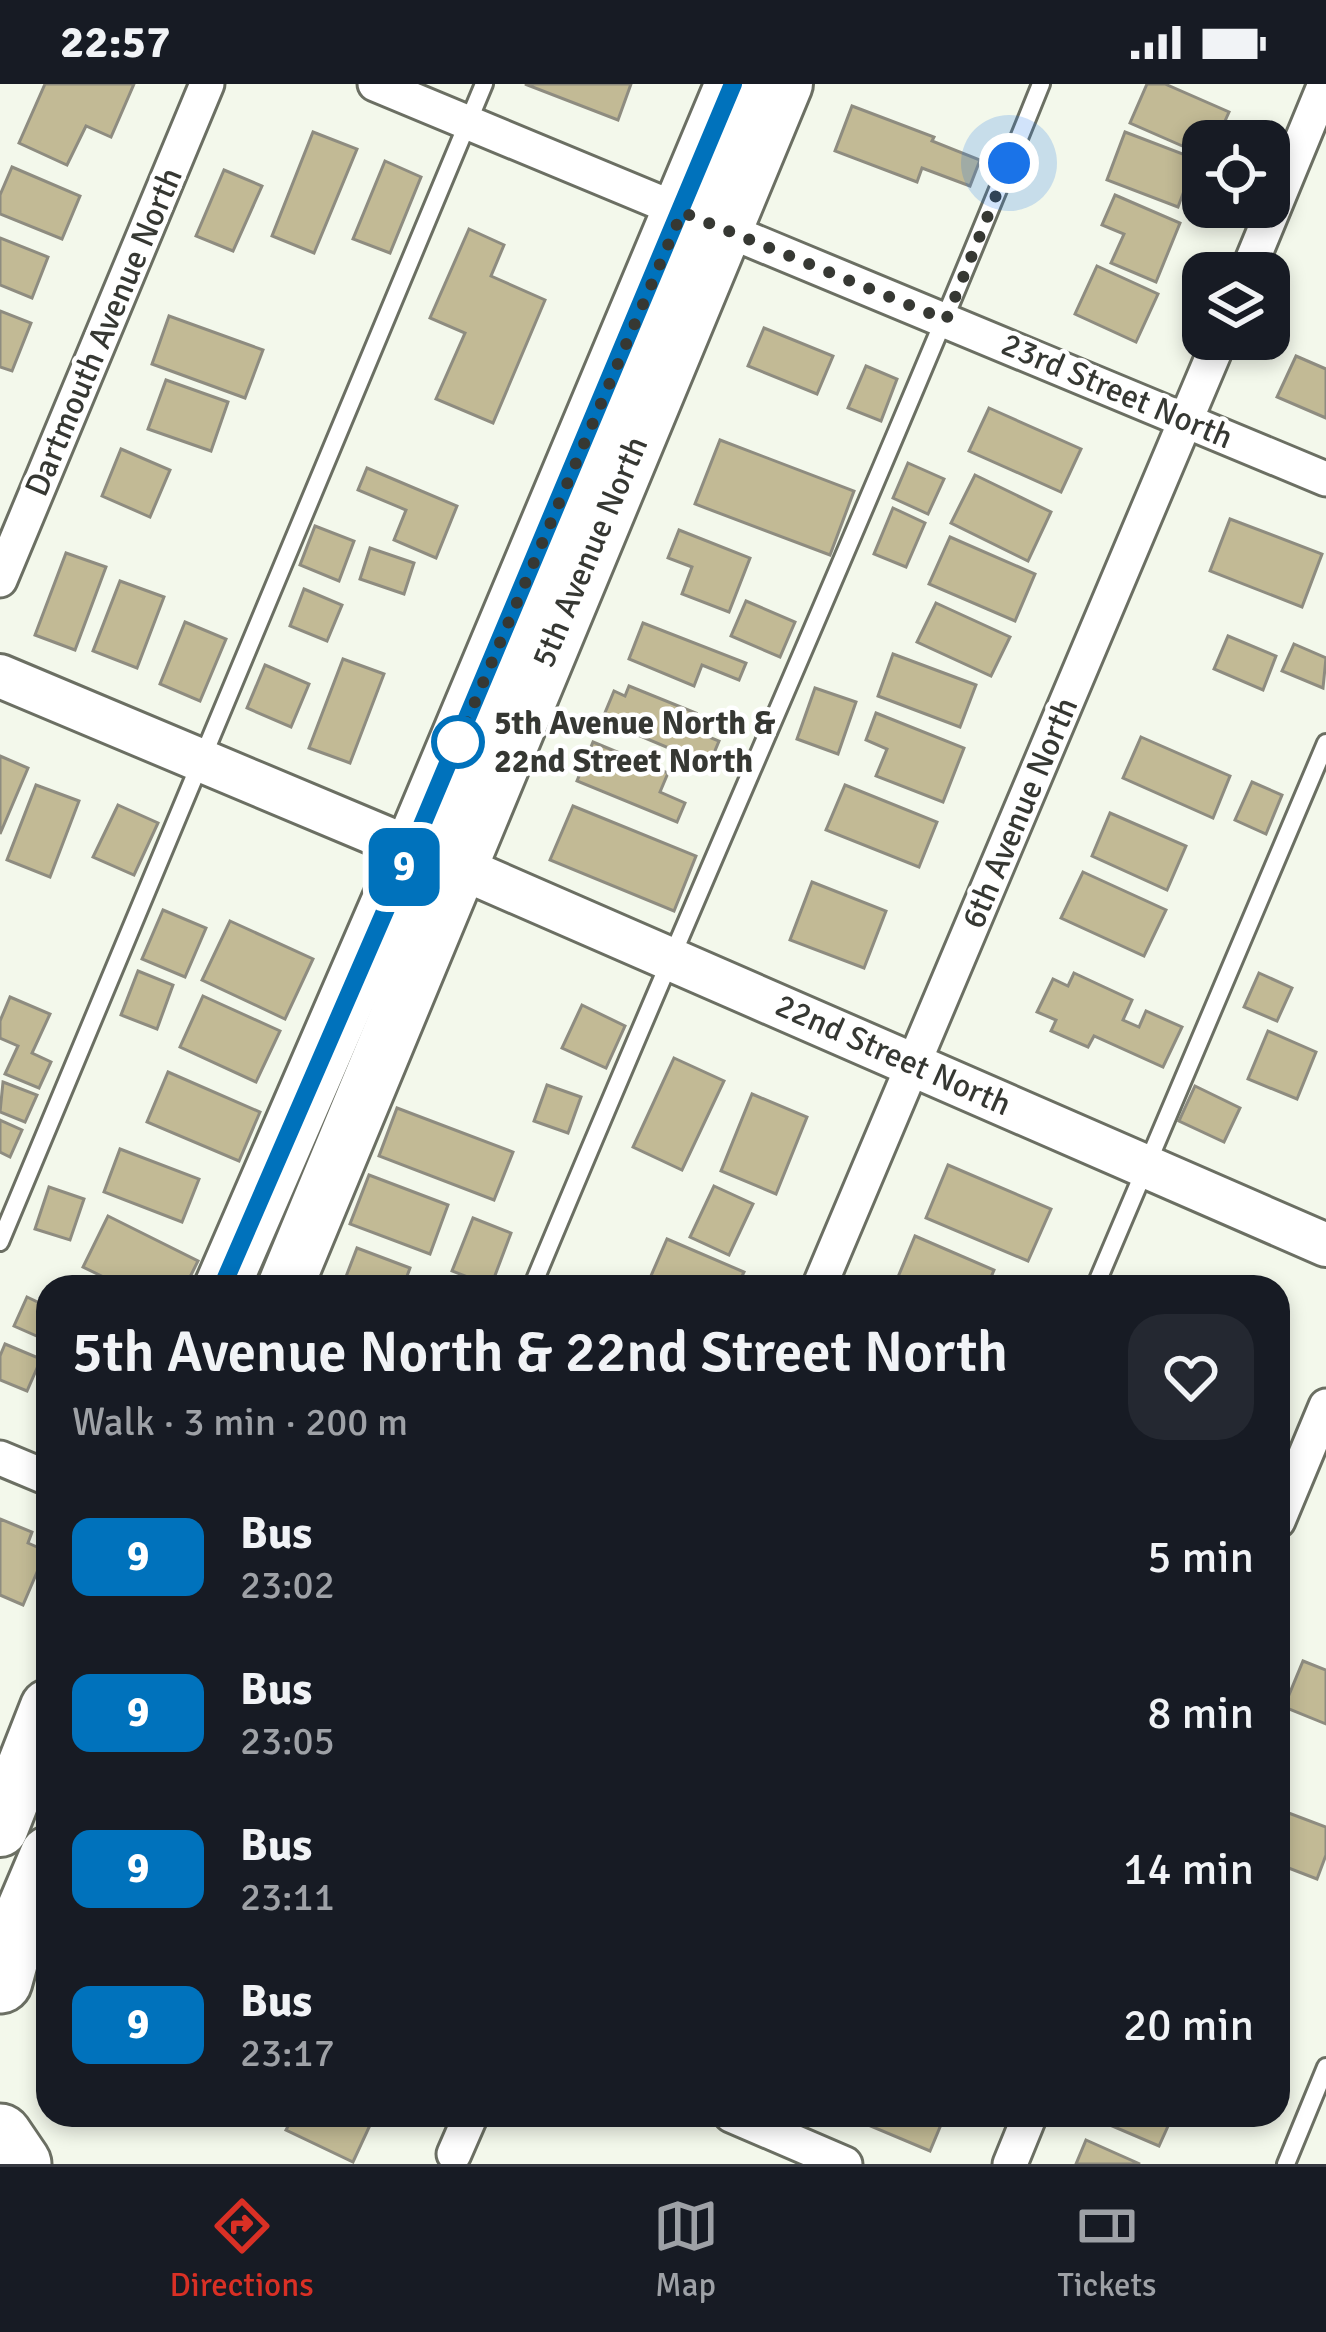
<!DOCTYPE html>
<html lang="en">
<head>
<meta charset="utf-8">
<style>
	:root { --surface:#171b24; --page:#242831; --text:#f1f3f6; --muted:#9ea1a6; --line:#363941; --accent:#d93025 }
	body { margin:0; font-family:Signika,sans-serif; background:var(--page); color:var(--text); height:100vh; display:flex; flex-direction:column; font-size:45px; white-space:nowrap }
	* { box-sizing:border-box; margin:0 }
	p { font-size:39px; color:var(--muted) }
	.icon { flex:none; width:66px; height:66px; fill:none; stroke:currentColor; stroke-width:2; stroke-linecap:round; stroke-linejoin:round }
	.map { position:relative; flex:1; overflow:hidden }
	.panel { position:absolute; left:36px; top:1191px; width:1254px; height:852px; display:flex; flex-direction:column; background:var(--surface); border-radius:36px; box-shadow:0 6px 18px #0003 }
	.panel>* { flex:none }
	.badge { padding:0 24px; border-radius:18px; font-size:42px; line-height:78px }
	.controls { position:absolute; left:1182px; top:36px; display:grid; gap:24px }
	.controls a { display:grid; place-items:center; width:108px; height:108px; border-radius:24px; background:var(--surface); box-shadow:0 6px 18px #0003; font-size:60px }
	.you { position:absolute; width:60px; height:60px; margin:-30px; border:9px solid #fff; border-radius:50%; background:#1a73e8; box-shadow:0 0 0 18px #1a73e833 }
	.map>.badge { position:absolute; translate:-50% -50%; box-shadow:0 0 0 6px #fff }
	.round { display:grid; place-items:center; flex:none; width:126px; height:126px; border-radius:36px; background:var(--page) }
	.summary { display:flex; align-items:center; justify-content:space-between; height:204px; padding:0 36px }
	h1 { font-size:57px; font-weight:600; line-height:90px }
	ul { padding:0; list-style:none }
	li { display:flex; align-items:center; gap:36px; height:156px; padding:0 36px }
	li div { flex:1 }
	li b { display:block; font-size:45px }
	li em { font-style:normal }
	li .badge { min-width:132px; font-weight:700; text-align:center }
	.status { display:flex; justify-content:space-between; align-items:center; height:84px; padding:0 60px; background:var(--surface); direction:ltr }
	.status svg { height:33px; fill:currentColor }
	.menu { display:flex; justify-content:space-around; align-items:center; height:168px; border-top:3px solid var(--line); background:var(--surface); font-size:33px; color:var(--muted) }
	.menu a { display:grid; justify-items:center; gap:6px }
	.menu .current { color:var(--accent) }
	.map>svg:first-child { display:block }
</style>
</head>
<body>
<div class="status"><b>22:57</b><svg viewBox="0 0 49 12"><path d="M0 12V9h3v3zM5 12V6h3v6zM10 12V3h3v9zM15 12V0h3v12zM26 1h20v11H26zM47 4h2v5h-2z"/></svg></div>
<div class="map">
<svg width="1326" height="2080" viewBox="0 0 1326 2080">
	<rect width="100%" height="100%" fill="#f3f8eb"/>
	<g fill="#c2ba95" stroke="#8e8c80" stroke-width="3">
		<polygon points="45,0 134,0 111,53 86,42 67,81 19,59"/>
		<polygon points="525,0 631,0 618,36"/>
		<polygon points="1147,0 1165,0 1229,28 1216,57 1203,57 1203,71 1130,39"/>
		<polygon points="852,22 934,53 932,57 980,76 970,102 922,84 917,98 835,67"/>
		<polygon points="313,48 357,65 314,169 272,152"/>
		<polygon points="1125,48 1196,75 1178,123 1107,96"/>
		<polygon points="385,77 421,93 390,169 353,155"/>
		<polygon points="12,83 80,112 62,155 0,130 0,111"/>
		<polygon points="224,86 262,102 233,167 196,152"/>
		<polygon points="1115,111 1180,139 1156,198 1111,179 1124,150 1102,141"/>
		<polygon points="469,145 504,161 491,192 545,216 493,339 436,315 465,249 430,234"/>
		<polygon points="0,154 48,173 32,214 0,201"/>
		<polygon points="1097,182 1158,210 1136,258 1075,230"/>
		<polygon points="0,227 31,239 12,287 0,283"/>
		<polygon points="169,232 263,266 245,314 152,280"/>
		<polygon points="764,244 833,272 817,310 748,282"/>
		<polygon points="1296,272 1326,285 1326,334 1277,313"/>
		<polygon points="866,282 897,295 881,337 848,324"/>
		<polygon points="166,296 228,318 211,367 148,345"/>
		<polygon points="989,324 1081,365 1061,408 969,367"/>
		<polygon points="720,356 854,407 830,471 695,420"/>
		<polygon points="121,365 170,386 150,433 102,412"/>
		<polygon points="908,379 944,395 928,430 893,414"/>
		<polygon points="367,384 457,422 436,474 394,456 406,426 358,406"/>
		<polygon points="975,391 1051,428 1028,477 951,439"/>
		<polygon points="893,424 925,439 906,483 874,470"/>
		<polygon points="1230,435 1322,470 1302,523 1210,487"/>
		<polygon points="315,442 354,457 339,497 300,481"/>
		<polygon points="679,446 750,474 729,528 682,510 692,483 668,474"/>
		<polygon points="950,453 1035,490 1015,537 929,500"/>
		<polygon points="370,464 414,479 404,510 360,495"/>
		<polygon points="66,469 106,483 75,566 35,551"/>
		<polygon points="120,497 164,513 137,584 93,567"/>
		<polygon points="304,505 342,521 327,557 290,542"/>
		<polygon points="746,517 795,538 780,573 731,552"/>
		<polygon points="936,519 1010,553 991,592 917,558"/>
		<polygon points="185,538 226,555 200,617 160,600"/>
		<polygon points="643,539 746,579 739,596 702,581 694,602 629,575"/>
		<polygon points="1228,552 1276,572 1263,606 1214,585"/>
		<polygon points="1294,560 1326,574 1323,604 1282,587"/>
		<polygon points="893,570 976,601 960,643 878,612"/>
		<polygon points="343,575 384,590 350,679 309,664"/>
		<polygon points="265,581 309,600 291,643 247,624"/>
		<polygon points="629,602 696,629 689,645 719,657 709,681 602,636 614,607 625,612"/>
		<polygon points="815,604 856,618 838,670 797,655"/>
		<polygon points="876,629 964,664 943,718 876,692 887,665 866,656"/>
		<polygon points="1141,653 1230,692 1213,734 1123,694"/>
		<polygon points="593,658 668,689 660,708 685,719 677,738 577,697"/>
		<polygon points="0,672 28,684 0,750"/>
		<polygon points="1252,698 1282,711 1266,750 1235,736"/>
		<polygon points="36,701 79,717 50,793 7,776"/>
		<polygon points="845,701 937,738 919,783 826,746"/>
		<polygon points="118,721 158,739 134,791 93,773"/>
		<polygon points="573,722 696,772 674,827 550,776"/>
		<polygon points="1110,729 1186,762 1167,806 1092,772"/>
		<polygon points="1083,788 1166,826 1144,872 1061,834"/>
		<polygon points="812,798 886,827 864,884 790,856"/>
		<polygon points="163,826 206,844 185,893 142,875"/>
		<polygon points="230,837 313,875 285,935 202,896"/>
		<polygon points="138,887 173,901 157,945 121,931"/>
		<polygon points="1074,889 1132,916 1123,936 1139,943 1146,927 1182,943 1163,983 1094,952 1088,963 1051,947 1056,936 1037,928 1053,895 1068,902"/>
		<polygon points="1259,889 1292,904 1277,937 1244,923"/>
		<polygon points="203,912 280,947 256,998 180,963"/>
		<polygon points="10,913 50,930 32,969 51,978 39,1004 5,990 18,962 0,954 0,937"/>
		<polygon points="582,921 625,942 606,984 562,964"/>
		<polygon points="1268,947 1316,968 1297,1015 1248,995"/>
		<polygon points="674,974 724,997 682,1086 633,1063"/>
		<polygon points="168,988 260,1028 239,1077 147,1038"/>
		<polygon points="3,998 37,1011 25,1038 0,1028"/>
		<polygon points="547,1001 581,1013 568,1049 534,1037"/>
		<polygon points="1195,1002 1240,1024 1224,1058 1179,1037"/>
		<polygon points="752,1010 807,1033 776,1110 721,1087"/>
		<polygon points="397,1024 513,1068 494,1116 379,1072"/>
		<polygon points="0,1036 22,1046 10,1073 0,1068"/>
		<polygon points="120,1065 199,1095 182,1138 104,1108"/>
		<polygon points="948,1081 1051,1125 1028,1177 926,1134"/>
		<polygon points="369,1091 448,1121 430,1170 350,1140"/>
		<polygon points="714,1102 753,1120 729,1171 690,1153"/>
		<polygon points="49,1103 84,1115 70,1156 35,1145"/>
		<polygon points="108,1132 198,1177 185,1203 124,1203 83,1183"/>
		<polygon points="473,1134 511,1149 491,1202 452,1187"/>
		<polygon points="915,1152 994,1186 987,1203 923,1203 898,1193"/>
		<polygon points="667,1155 744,1188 737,1203 647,1201"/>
		<polygon points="357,1164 410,1184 403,1203 342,1203"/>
		<polygon points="27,1213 48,1223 48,1257 14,1242"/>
		<polygon points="5,1260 41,1275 27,1307 0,1296 0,1272"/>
		<polygon points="0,1435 32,1448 28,1459 46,1467 23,1521 0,1511"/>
		<polygon points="1303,1577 1326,1586 1326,1640 1284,1623"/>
		<polygon points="1278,1725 1326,1743 1326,1771 1317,1795 1278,1780"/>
		<polygon points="294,2031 353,2031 371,2039 353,2078 286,2046"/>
		<polygon points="872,2031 945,2031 930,2067 868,2041"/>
		<polygon points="1100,2031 1173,2031 1159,2062 1098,2036"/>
		<polygon points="1086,2056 1140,2080 1076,2080"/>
	</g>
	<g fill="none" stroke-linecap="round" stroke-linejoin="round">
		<defs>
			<g id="service">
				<polyline points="0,1158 484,0"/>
				<path d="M532,1203C699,801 878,404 1041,0"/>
				<polyline points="1095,1203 1326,659"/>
				<polyline points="1286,2080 1326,1983"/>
			</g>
			<g id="minor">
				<polyline points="375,0 1326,395"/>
				<polyline points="1247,189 1325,0"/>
				<polyline points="0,496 207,0"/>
				<polyline points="819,1203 1220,255"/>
				<polyline points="0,1374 48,1394"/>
				<polyline points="1278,1437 1326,1322"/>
				<polyline points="731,2031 845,2080"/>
				<polyline points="454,2070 471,2031"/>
				<polyline points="1010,2080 1030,2031"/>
			</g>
			<g id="tertiary">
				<polyline points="0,592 412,765"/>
				<polyline points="459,783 1326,1161"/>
			</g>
			<g id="primary">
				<polyline points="222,1203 412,765 733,0"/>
				<polyline points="285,1203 785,0"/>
				<polyline points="0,1745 48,1623"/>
				<polyline points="0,1883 48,1770"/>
			</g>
			<g id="motorway">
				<polyline points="0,1897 11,1857"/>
				<polyline points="0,2052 19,2080"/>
			</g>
		</defs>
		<use href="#service" stroke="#6b6f63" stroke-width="22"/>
		<use href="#minor" stroke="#6b6f63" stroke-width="39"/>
		<use href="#tertiary" stroke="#6b6f63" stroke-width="48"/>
		<use href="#primary" stroke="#6b6f63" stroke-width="60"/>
		<use href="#motorway" stroke="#6b6f63" stroke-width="69"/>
		<use href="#service" stroke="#fff" stroke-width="16"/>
		<use href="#minor" stroke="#fff" stroke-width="33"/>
		<use href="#tertiary" stroke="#fff" stroke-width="42"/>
		<use href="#primary" stroke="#fff" stroke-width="54"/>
		<use href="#motorway" stroke="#fff" stroke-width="63"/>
	</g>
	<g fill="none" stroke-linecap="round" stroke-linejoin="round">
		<defs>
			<polyline id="line" points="222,1203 412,765 733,0"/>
		</defs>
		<use href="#line" stroke="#fff" stroke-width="27"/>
		<use href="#line" stroke="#0072bc" stroke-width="18"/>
		<polyline stroke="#363833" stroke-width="12" stroke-dasharray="0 21.6" points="458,658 682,128 946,236 1009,79"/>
	</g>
	<circle fill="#fff" stroke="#0072bc" stroke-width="6" cx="458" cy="658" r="24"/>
	<g text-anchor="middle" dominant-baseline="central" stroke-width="9" stroke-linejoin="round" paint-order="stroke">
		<g font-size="33" fill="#363833" stroke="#fff">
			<text transform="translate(104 248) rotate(-67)">Dartmouth Avenue North</text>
			<text transform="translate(1117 307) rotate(23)">23rd Street North</text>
			<text transform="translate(590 468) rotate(-67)">5th Avenue North</text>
			<text transform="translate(1020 729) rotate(-67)">6th Avenue North</text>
			<text transform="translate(893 971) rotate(24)">22nd Street North</text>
		</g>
		<g font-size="33" font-weight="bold" fill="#363833" stroke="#fff" text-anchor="start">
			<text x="494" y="639">5th Avenue North &amp;<tspan x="494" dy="38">22nd Street North</tspan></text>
		</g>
	</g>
</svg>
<div class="controls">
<a><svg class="icon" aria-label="locate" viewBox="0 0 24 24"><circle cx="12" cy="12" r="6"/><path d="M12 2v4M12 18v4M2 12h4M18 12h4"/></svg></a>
<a><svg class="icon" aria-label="layers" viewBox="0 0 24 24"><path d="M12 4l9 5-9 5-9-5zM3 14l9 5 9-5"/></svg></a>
</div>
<div class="you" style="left:1009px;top:79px"></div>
<b class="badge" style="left:404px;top:783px;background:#0072bc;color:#fff">9</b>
<section class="panel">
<div class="summary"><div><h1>5th Avenue North &amp; 22nd Street North</h1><p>Walk · 3 min · 200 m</p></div><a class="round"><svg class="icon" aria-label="heart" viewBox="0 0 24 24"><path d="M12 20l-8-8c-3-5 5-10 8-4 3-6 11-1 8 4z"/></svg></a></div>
<ul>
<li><span class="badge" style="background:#0072bc;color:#fff">9</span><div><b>Bus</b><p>23:02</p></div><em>5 min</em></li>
<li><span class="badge" style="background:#0072bc;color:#fff">9</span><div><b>Bus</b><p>23:05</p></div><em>8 min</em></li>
<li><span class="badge" style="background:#0072bc;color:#fff">9</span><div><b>Bus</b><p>23:11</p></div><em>14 min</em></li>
<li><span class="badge" style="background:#0072bc;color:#fff">9</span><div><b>Bus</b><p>23:17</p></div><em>20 min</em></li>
</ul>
</section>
</div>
<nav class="menu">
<a class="current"><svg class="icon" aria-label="directions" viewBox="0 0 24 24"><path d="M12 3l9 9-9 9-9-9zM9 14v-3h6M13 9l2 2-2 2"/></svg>Directions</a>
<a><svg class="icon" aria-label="map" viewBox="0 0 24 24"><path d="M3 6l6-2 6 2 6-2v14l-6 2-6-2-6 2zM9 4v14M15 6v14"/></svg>Map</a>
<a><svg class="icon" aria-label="tickets" viewBox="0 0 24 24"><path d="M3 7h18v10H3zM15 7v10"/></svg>Tickets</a>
</nav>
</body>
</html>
